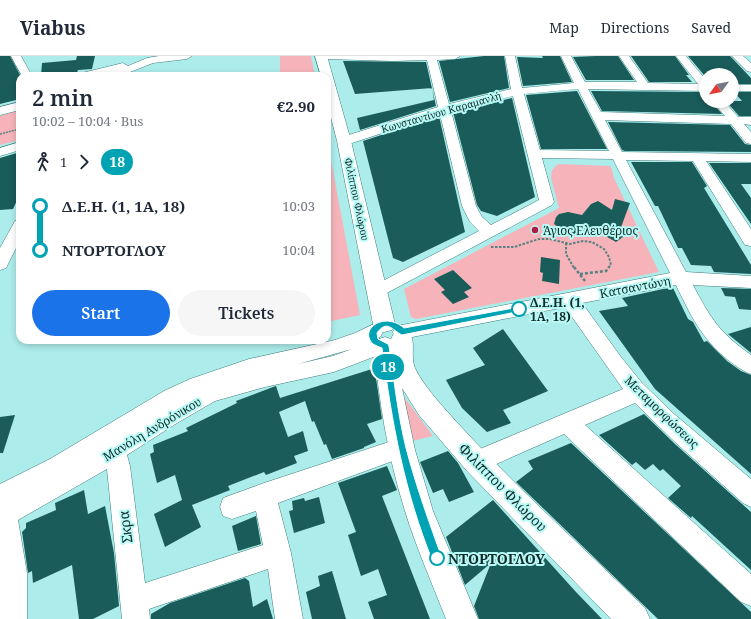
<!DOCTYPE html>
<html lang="en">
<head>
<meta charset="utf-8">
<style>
	:root { --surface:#fff; --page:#f6f6f7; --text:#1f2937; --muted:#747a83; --line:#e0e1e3; --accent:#1a73e8 }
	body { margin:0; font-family:"Noto Serif",serif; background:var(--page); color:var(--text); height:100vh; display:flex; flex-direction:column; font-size:15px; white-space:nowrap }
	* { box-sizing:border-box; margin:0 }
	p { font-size:13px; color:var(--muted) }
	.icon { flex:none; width:22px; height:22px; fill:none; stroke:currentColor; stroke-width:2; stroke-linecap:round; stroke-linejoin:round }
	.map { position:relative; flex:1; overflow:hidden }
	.drawer { position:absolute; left:16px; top:16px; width:315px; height:272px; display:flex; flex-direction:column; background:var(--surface); border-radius:12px; box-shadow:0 2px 6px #0003 }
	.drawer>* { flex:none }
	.badge { padding:0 8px; border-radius:13px; font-size:14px; line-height:26px }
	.needle { width:26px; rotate:237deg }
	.controls { position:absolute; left:699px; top:12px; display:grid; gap:8px }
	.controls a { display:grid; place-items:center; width:40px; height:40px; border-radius:50%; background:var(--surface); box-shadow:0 2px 6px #0003; font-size:20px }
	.map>.badge { position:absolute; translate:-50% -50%; box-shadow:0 0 0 2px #fff }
	.legs { display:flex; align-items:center; gap:6px; height:44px; padding:0 16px; font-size:13px }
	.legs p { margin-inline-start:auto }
	.headline { display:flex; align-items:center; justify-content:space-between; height:68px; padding:0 16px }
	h1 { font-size:22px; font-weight:600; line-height:30px }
	.cta { display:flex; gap:8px; margin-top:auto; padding:8px 16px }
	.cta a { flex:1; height:46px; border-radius:24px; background:var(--accent); color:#fff; font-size:16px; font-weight:600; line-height:46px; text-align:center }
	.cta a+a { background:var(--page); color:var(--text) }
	ul { padding:0 16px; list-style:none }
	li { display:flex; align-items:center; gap:14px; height:44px; font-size:15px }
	li i { display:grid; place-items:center; width:6px; height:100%; margin:0 5px; background:currentColor }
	li i::after { content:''; width:10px; height:10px; margin:-5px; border:3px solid; border-radius:50%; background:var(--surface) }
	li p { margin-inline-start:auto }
	li:first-child i { background:linear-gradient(#0000 50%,currentColor 0) }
	li:last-child i { background:linear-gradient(currentColor 50%,#0000 0) }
	header { display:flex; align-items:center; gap:24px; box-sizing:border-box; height:56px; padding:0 20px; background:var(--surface); border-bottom:1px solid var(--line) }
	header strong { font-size:19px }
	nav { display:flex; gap:22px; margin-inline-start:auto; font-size:14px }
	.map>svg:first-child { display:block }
</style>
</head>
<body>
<header>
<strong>Viabus</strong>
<nav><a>Map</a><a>Directions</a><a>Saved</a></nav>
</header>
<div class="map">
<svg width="751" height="563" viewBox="0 0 751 563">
	<rect width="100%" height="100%" fill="#acecea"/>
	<g fill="#f6b4ba">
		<polygon points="280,0 311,0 315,20 280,20"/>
		<polygon points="20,54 20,84 0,89 0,60"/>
		<polygon points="327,83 360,259 327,266"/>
		<polygon points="558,108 610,110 612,114 614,122 659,216 416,263 411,261 404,233 559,152 551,122 552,114"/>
		<polygon points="396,330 433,380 408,386"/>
	</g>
	<g fill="#195c5a">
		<polygon points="0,0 10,0 20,19 20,43 0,48"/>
		<polygon points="77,0 95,0 92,13 78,14 76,19 41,20 42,7 76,4"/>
		<polygon points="484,0 504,0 509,32 450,46 439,5"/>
		<polygon points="542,0 560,0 572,26 523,30 517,1 543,2"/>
		<polygon points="596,0 618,0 634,24 586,24 573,1"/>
		<polygon points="631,0 675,0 689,19 686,19 692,26 649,26"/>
		<polygon points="688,0 730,0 751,22 751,28 732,28 732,19 704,19"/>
		<polygon points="343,5 426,6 436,50 360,74 357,62 434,44 432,32 355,38"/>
		<polygon points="577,35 607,93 541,93 526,39"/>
		<polygon points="591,35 700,36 706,45 711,45 722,58 602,55"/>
		<polygon points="734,36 751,36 751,60 739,60 726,45 742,45"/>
		<polygon points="512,42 535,141 497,160 481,155 477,149 453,56"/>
		<polygon points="439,60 465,176 403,206 393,202 363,85"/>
		<polygon points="608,66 730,69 745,88 751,89 751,96 625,95 622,94"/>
		<polygon points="20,96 20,138 13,153 0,154 0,102"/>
		<polygon points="631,106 692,106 707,130 704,132 751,209 751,218 714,216 711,210 691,209 682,192 678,192 658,150 655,150"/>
		<polygon points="709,107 751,107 751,128 741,128 751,142 751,168"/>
		<polygon points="615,143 630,147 620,174 627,178 616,186 593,173 586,177 574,178 562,174 554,168 556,161 559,158 568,156 582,159 591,148 598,145 612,154"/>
		<polygon points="541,201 560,204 559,228 542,225 543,217 540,216"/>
		<polygon points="453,214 472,232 464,236 469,241 453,248 441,236 445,234 434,223"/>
		<polygon points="673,232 688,263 693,266 704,286 707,285 727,305 741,315 751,319 751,418 655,333 599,255 628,250 622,242 663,233"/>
		<polygon points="721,232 751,233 751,254 739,253 735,241 725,240"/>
		<polygon points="751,271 751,297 728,278"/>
		<polygon points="503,273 548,335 503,354 511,367 487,376 462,352 446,324 485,309 473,292"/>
		<polygon points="372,313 376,322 382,363 367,368 376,386 364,391 364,392 332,403 326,388 324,389 314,365 312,366 305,345 279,356 288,381 303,375 308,395 294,400 297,407 266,419 264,416 228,430 230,434 192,449 201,471 165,491 154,458 182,444 175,419 157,427 150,398 154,396 153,389 188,375 186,372 237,347 236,345 273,331 276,330 280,342"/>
		<polygon points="644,358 675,388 751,456 751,514 692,460 691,462 668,442 681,430 663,413 660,415 653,408 645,414 636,406 632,409 599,379"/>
		<polygon points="15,359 3,397 0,397 0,361"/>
		<polygon points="571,387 751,556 751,563 658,563 516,426 533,413 528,405"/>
		<polygon points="448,395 458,407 474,436 449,446 443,433 433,437 420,406"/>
		<polygon points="387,410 397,434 382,440 430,563 374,563 368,546 387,539 378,513 361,520 348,479 356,476 338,427"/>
		<polygon points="84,434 88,458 105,450 114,497 119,550 93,563 79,563 72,509 33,527 32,515 28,517 22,476 26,472 26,467 56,454 55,447"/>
		<polygon points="319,441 325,467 294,477 289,455 293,454 292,445 304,442 305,445"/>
		<polygon points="493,444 576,536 602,563 479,563 474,550 491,507 465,529 446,481"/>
		<polygon points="256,460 261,488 238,495 232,470"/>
		<polygon points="332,515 346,563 312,563 306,536 320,530 318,520"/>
		<polygon points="245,522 249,525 253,551 267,543 273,563 151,563 151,558 170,547"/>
	</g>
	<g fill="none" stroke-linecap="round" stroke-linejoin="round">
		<defs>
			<g id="minor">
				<polygon points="11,0 21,0 32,20 22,20"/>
				<polygon points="159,0 192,0 187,3 153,7 120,20 106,20 112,16 95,20 77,20 82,17 123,7 128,10 147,2"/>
				<path d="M321,0H460L455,3L437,4L449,48L511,33L505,0H515L522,32L574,27L561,0H571L585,26H637L619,0H629L648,27L698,28L676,0H686L706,24V35L588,33L601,56L725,60L712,45H724L738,61H751V69L744,68L751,76V88L746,87L731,68L605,64L622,96L751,98V106L706,105L751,173V190L745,189L693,105L626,104L686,216L751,220V232L693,229C711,263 719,276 751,299V318C742,315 735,309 728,304C701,282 690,258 676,229L582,247L621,301L642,327L674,358L751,423V451L743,447L676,387L635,347L585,369L751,518V550L741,546L564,378L476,417L468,414L465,406L468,398L623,333L565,251L402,283L395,281L393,276L395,271L402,269L670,217L613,103L542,102L554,146L552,149L383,239L377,241L371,239L368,235L371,231L479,175L470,166L462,150L440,58L349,88H339L338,85L339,82L438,51L427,4L393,5L326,3ZM578,33L609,95L540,94L524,38ZM513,40L539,144L491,169L482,161L476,150L451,55Z"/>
				<polygon points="732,0 743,0 751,7 751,16 747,15"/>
				<rect x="732" y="29" width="19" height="6"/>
				<polygon points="20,46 20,54 0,59 0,51"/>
				<polygon points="20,86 20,94 0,100 0,92"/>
				<polygon points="20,163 20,184 6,212 0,214 0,192 15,165"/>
				<path d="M374,268L381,270L383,275L381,280L370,287L382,282L389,285L392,290L389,295L334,316L265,331L215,345L177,367L127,399L130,410L145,527L263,489L256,455L232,463L223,460L220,451L223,442L264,427L401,382L409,385L412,392L409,399L278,447L291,497L303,563H275L268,513L149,553L150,563H122L107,413L18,464L27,517V563H0V428L50,403L164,335L190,323L249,303L335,284L355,277ZM352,293L333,300L298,308Z"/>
			</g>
			<g id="major">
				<polygon points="315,0 327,0 351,85 395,268 392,274 384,276 376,274 373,268 337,85 327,46 327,20 321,20"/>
				<path d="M402,274L410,277C416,288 410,300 415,312C425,333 448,356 464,374C521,436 585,493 645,552L650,563H611L467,415L419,359L402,332L415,394L433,455L478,563H446C432,527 416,491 405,455C388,401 379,346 374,290L377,284L385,281L391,283L394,277Z"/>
			</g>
		</defs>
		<use href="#minor" stroke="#417f7e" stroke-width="1"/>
		<use href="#major" stroke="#417f7e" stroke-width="1"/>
		<polyline stroke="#578281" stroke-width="1.5" stroke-dasharray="2 1" stroke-linecap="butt" points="0,78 20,73"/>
		<g stroke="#578281" stroke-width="2" stroke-dasharray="2.5 1.5" stroke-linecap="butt">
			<polyline points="566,187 566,198 574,212"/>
			<polyline points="491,191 514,191 539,183 550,183 570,188 583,185 592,186 604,193 609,201 611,209 608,212"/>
		</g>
		<g stroke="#578281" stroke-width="2.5" stroke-dasharray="3 2" stroke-linecap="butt">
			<polyline points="574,211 585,225"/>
			<polyline points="580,218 606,215 609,211"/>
		</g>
		<use href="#minor" fill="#fff" fill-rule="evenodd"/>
		<use href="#major" fill="#fff" fill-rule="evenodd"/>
	</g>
	<path fill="#00a3b4" stroke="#fff" d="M519,251L521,252V255L402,279C392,274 387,263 377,277L378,283L388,288L389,290C394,324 398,359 406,392C416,430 429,466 442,502L441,506L437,507L433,506C404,435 392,367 382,292C379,291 375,289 373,288C358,273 385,255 404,272Z"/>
	<circle fill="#ae1b43" stroke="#b9faf7" stroke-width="1.5" cx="535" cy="174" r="4"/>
	<g fill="#fff" stroke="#00a3b4" stroke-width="2">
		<circle cx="519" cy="253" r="7"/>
		<circle cx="437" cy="502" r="7"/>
	</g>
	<g text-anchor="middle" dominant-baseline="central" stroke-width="4" stroke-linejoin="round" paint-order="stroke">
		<g font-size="10" fill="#102b2a" stroke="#b9faf7">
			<text transform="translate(441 56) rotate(-16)">Κωνσταντίνου Καραμανλή</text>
			<text transform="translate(357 143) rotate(78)">Φιλίππου Φλώρου</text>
		</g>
		<g font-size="12" fill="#102b2a" stroke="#b9faf7" text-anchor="start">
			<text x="543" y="174">Άγιος Ελευθέριος</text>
		</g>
		<g font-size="12" fill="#102b2a" stroke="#b9faf7">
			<text transform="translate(635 231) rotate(-11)">Κατσαντώνη</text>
			<text transform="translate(662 356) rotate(44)">Μεταμορφώσεως</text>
			<text transform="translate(152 373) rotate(-31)">Μανόλη Ανδρόνικου</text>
		</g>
		<g font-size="12" font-weight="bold" fill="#102b2a" stroke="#b9faf7" text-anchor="start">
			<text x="530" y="246">Δ.Ε.Η. (1,<tspan x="530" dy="14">1Α, 18)</tspan></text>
		</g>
		<g font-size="14" fill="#102b2a" stroke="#b9faf7">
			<text transform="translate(503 431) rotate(45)">Φιλίππου Φλώρου</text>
			<text transform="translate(125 471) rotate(-97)">Σκρα</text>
		</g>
		<g font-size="14" font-weight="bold" fill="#102b2a" stroke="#b9faf7" text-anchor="start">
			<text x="448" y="502">ΝΤΟΡΤΟΓΛΟΥ</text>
		</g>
	</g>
</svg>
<div class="controls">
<a><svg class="needle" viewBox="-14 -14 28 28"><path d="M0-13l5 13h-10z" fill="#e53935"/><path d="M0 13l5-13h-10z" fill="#747a83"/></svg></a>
</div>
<b class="badge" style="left:388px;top:311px;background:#00a3b4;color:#fff">18</b>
<section class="drawer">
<div class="headline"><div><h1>2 min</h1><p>10:02 – 10:04 · Bus</p></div><b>€2.90</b></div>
<div class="legs"><svg class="icon" aria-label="walk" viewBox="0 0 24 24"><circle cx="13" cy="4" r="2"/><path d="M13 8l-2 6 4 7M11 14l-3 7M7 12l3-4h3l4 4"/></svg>1<svg class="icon" aria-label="forward" viewBox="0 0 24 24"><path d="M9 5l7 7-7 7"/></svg><b class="badge" style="background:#00a3b4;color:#fff">18</b></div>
<ul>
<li><i style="color:#00a3b4"></i><b>Δ.Ε.Η. (1, 1Α, 18)</b><p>10:03</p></li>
<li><i style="color:#00a3b4"></i><b>ΝΤΟΡΤΟΓΛΟΥ</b><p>10:04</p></li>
</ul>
<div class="cta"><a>Start</a><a>Tickets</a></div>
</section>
</div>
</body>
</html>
